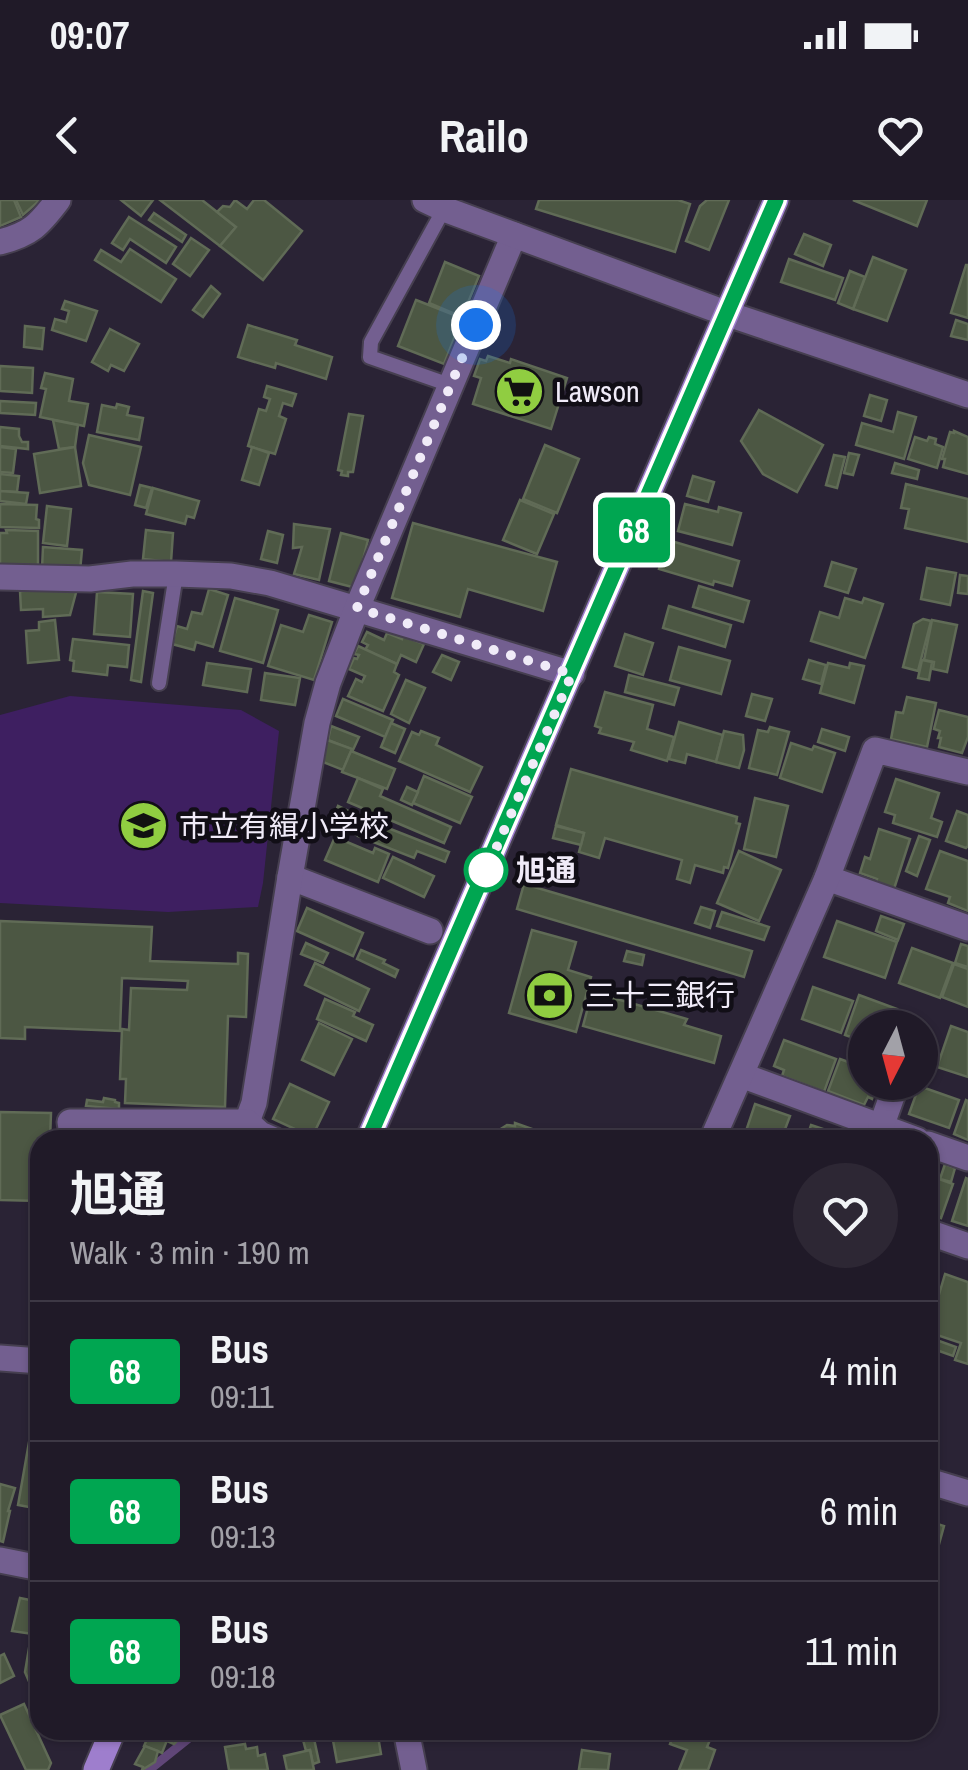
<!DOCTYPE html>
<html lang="en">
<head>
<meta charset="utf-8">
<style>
	:root { --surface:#201a28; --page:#2d2734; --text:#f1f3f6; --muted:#a2a1a8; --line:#3d3845 }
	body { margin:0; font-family:"Archivo Narrow","Noto Sans JP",sans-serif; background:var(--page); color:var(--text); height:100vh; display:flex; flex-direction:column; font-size:38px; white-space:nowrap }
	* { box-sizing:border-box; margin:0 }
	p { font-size:32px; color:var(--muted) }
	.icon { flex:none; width:55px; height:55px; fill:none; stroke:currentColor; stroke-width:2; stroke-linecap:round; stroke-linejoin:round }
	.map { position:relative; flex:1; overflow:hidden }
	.side { position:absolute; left:30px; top:930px; width:908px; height:610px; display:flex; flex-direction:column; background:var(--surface); border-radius:30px; box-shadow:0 2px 8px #0004,0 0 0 2px var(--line) }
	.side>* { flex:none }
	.badge { padding:0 20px; border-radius:8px; font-size:35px; line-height:65px }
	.needle { width:65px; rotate:186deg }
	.buttons { position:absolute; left:848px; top:810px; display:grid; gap:20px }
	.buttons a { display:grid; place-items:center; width:90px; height:90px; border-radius:50%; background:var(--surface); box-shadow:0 2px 8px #0004,0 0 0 2px var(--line); font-size:50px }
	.you { position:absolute; width:50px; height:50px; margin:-25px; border:8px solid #fff; border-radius:50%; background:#1a73e8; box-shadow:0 0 0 15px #1a73e833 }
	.map>.badge { position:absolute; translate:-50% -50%; box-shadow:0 0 0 5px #fff }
	.round { display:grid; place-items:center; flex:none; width:105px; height:105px; border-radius:52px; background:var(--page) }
	.headline { display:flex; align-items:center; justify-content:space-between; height:170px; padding:0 40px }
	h1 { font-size:48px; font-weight:700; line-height:75px }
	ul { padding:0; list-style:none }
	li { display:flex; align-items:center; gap:30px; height:140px; padding:0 40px; border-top:2px solid var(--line) }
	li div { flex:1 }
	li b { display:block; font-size:38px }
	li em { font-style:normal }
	li .badge { min-width:110px; font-weight:700; text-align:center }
	.status { display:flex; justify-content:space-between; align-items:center; height:70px; padding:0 50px; background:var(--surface); direction:ltr }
	.status svg { height:28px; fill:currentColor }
	header { display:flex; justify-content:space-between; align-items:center; height:130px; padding:0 40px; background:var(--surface); font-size:45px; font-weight:700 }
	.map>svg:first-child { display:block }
</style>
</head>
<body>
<div class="status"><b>09:07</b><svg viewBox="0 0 49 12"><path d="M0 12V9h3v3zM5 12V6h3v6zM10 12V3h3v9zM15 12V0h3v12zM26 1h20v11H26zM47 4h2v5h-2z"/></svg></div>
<header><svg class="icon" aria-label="back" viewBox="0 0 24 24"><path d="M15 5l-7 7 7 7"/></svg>Railo<svg class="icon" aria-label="heart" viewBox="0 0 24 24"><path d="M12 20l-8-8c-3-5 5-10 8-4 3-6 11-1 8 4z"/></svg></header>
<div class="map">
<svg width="968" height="1570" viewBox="0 0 968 1570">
	<rect width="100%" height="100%" fill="#2a2335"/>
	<polygon fill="#3e1f61" points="70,496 241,510 279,531 263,683 258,707 168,712 0,703 0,515"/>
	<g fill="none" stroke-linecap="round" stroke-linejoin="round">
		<polyline stroke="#604678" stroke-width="9" points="149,1570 199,1530"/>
	</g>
	<g fill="#4c5743" stroke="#606b56" stroke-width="2.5">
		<polygon points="0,0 14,0 21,17 0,26"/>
		<polygon points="16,0 40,0 23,15"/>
		<polygon points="121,0 153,0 141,16"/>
		<polygon points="160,0 202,0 236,27 220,46"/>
		<polygon points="235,0 247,9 254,0 264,0 302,31 263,80 220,46 236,27 217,12 223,6 230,7"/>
		<polygon points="539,0 678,0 690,4 675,52 536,9"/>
		<polygon points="707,0 729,0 709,50 686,41 700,6"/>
		<polygon points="853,0 927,0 917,26"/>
		<polygon points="154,13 186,35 182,42 149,20"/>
		<polygon points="129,17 176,47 166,63 130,39 123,50 112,43"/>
		<polygon points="804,34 831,45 823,66 795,54"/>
		<polygon points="191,38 209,50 190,76 173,64"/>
		<polygon points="130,49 176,79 161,102 95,60 101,50 121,62"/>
		<polygon points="873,57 906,70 887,121 853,109"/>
		<polygon points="789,59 843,78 835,100 781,82"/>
		<polygon points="445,62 479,76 462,117 429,103"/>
		<polygon points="966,65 968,65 968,118 951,113"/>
		<polygon points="850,71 865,77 853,109 838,103"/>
		<polygon points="211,86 220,94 203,117 193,110"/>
		<polygon points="416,100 462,118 444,164 398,146"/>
		<polygon points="65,101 97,111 86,141 52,130 55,119 66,122 69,111 62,109"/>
		<polygon points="956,120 968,124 968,140 951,136"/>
		<polygon points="248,125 297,140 295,145 332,157 326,179 276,163 275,168 238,157"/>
		<polygon points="25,126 44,128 42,149 24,147"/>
		<polygon points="110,129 139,144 124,171 111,165 108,171 92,162"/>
		<polygon points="488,156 510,163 511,159 567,178 551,229 473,204 481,178 474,176 480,159 486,161"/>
		<polygon points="0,166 33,168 32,193 0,191"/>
		<polygon points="45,173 73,179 69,201 88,204 84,226 40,217 46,189 41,188"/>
		<polygon points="267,186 296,194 292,206 283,203 279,216 286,219 275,254 248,246 259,209 266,211 270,199 264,197"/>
		<polygon points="870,195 887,200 881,221 864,216"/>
		<polygon points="0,201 36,203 35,215 0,213"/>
		<polygon points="117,204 129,207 127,215 143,218 139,240 97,232 102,205 116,208"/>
		<polygon points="759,210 823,245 797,292 763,274 741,241"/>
		<polygon points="898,212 916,217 904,259 856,245 862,223 893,232"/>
		<polygon points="349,214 363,216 353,272 348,272 348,276 341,275 342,271 338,270"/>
		<polygon points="53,220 78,225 75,247 59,249"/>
		<polygon points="0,227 19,229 19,236 22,242 28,242 28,249 0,246"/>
		<polygon points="954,231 968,237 968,274 943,267 945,259 942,259 950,232 954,233"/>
		<polygon points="89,235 141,247 130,295 89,285 83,263"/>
		<polygon points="915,237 927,241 929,237 936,239 935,244 943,247 937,268 908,259"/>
		<polygon points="545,245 579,259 557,313 523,299"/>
		<polygon points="0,247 16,249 13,273 0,272"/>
		<polygon points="75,247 81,286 40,293 34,254"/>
		<polygon points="252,247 269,253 259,285 242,280"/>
		<polygon points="849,253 859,255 853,275 844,273"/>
		<polygon points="834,255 845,257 837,288 826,285"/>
		<polygon points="895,263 919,270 917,279 892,273"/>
		<polygon points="0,274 19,276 17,292 0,291"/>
		<polygon points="693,276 714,282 708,302 687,296"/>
		<polygon points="906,284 968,299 968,342 905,328 909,309 901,308"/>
		<polygon points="140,285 152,288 146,308 135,305"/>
		<polygon points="153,288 199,301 194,318 187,316 185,324 146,314"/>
		<polygon points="0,291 28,293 26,304 0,301"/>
		<polygon points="520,300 554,314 537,354 503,340"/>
		<polygon points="0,304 37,305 36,319 39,320 39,328 0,327"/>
		<polygon points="685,304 718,312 719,307 741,313 732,345 678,331"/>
		<polygon points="47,306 71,309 67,346 43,343"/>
		<polygon points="413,323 557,362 543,411 468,389 460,417 392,398"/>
		<polygon points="294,324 330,329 319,380 294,374 302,347 293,348"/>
		<polygon points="6,330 38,331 38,366 0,365 0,333 7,333"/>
		<polygon points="146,330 173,333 171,362 143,359"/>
		<polygon points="268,331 283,335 277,363 261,359"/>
		<polygon points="341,333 368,340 356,388 329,381"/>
		<polygon points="668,340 739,361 732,386 714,381 713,385 659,369"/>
		<polygon points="43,347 82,350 80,371 42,369"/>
		<polygon points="832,362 856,369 848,393 825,386"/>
		<polygon points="927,368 956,373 950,405 921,399"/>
		<polygon points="960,375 968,376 968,394 958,393"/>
		<polygon points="699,386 749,401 743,422 693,407"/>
		<polygon points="77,389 70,415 43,417 43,409 21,410 20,391"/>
		<polygon points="209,389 228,395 213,447 196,442 194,450 172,444 177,426 187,429 192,412 202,414"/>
		<polygon points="143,391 153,393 141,482 131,480"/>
		<polygon points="97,392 133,394 130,437 94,434"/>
		<polygon points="235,398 278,410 263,463 220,451"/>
		<polygon points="845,398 862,403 864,398 883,404 865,458 811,441 820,412 839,418"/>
		<polygon points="669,406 731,425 725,447 663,428"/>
		<polygon points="309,415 332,422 314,480 268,466 281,425 303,432"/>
		<polygon points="923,419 931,421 918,471 903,467 914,424"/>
		<polygon points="55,420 59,460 28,463 26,431 39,430 39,422"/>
		<polygon points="932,420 957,425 947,472 933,469 934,462 924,460"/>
		<polygon points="367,432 384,440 387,433 402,439 403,436 424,444 416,462 401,455 397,464 365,450 368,445 362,442"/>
		<polygon points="625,434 653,443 643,475 615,466"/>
		<polygon points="73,439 129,445 127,467 108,465 107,475 73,471 74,461 70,460"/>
		<polygon points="358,446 397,464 394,472 399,475 383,511 348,496 356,479 362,482 365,476 349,469 354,458 357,459 359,455 354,454"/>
		<polygon points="679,447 730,461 721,494 670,480"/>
		<polygon points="442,455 459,462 451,480 433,472"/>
		<polygon points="809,460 826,465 821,484 803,479"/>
		<polygon points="922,460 932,462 929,480 918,478"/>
		<polygon points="207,463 251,469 247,492 203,485"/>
		<polygon points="828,463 849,468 850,463 864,466 854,503 820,493"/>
		<polygon points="265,473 300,478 295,505 261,500"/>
		<polygon points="629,475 679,488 674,505 625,492"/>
		<polygon points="406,480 425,488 409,523 391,514"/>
		<polygon points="605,492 653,505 647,529 674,537 667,561 631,550 634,542 599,533 601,528 595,526"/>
		<polygon points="752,494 772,499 765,521 746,516"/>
		<polygon points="907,497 936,503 927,547 891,539 896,512 903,513"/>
		<polygon points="343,499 393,520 385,537 336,516"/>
		<polygon points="939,510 968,517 968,537 962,553 939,547 941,538 938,538 940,531 934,529"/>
		<polygon points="679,522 723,535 716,562 687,554 685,563 669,559"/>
		<polygon points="391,523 405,529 395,553 381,547"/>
		<polygon points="331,526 359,537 353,550 328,540"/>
		<polygon points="770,527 789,532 777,575 749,568 758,530 768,532"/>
		<polygon points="822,529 849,537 845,551 818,542"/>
		<polygon points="421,531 439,538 436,545 482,567 470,592 399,561 412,532 419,535"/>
		<polygon points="724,531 743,535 744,550 739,568 716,562"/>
		<polygon points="327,540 352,549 343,570 323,562"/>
		<polygon points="791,543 812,550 814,546 835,553 822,592 780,578"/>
		<polygon points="351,551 395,569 387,589 342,572"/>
		<polygon points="571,569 737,617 736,623 740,624 728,668 724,667 723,673 695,665 690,683 677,679 682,660 605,638 599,658 579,652 584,633 556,625"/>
		<polygon points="424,576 472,597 460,623 413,603"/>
		<polygon points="358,578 383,589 380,596 451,627 444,643 348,602"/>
		<polygon points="896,579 939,593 931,618 942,622 937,637 893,623 895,615 885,612"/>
		<polygon points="407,587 418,592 412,605 401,600"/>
		<polygon points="755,598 788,606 776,657 744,649"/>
		<polygon points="338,606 363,618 355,634 331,623"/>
		<polygon points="957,611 968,615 968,646 966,648 946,641"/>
		<polygon points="365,619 449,652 445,662 417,651 414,658 358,636"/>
		<polygon points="556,626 584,633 581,645 553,638"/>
		<polygon points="879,629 910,639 894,689 876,682 877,679 860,673 865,657 870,659"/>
		<polygon points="919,636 930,640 917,676 906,671"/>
		<polygon points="335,637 373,653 375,648 389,654 378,682 325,660"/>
		<polygon points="739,651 781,670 759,721 717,703"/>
		<polygon points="940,651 968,661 968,711 948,703 950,697 926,689"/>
		<polygon points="393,657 434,676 424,697 383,678"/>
		<polygon points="524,684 752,751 744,777 517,709"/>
		<polygon points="701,707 715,711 710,728 695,723"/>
		<polygon points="307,708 363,733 353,756 297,731"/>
		<polygon points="722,712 769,727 764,740 717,726"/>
		<polygon points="881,716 904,724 898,740 876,731"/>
		<polygon points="0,721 152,727 150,761 238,764 238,753 248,754 246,817 228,816 225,907 125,903 126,879 120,879 122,829 129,830 131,788 187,790 188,781 122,778 120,831 25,827 25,839 0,838"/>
		<polygon points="837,721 897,742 885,778 824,757"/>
		<polygon points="532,730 576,742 568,770 591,777 576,832 509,813"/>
		<polygon points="306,743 328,753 323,763 301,754"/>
		<polygon points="961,744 968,746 968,767 955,763"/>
		<polygon points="912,748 953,763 940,798 899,783"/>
		<polygon points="361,750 385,760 383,763 398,770 395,777 357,759"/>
		<polygon points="627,751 644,755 642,765 624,761"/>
		<polygon points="315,763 369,789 359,811 305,785"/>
		<polygon points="954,764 968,769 968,807 942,797"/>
		<polygon points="813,787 853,801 841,833 802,819"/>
		<polygon points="592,792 687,819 684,825 721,836 714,863 583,826"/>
		<polygon points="859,795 897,809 890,828 865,828 865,842 845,835"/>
		<polygon points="325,799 355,812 353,816 373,825 366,841 317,819"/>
		<polygon points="319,823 352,839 334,875 302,860"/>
		<polygon points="951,826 968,832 968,877 937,867"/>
		<polygon points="784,840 836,859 824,892 782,876 784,870 774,866"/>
		<polygon points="840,859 865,868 865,882 878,882 872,899 868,897 864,905 828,891"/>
		<polygon points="290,884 329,902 312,937 273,919"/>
		<polygon points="919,886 959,900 949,928 909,914"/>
		<polygon points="104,898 115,900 115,902 119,903 119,909 86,906 87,900 103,902"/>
		<polygon points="966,900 968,901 968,940 954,934"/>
		<polygon points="755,904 790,916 781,940 743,940"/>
		<polygon points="0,912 51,913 50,940 40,940 40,1001 0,1000"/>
		<polygon points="515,923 563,940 485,940 488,933 497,937 499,930 507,925 515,926"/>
		<polygon points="811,925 847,937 846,940 806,940"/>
		<polygon points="945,964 955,968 951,982 940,979"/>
		<polygon points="928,975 953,984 941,1018 928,1013"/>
		<polygon points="966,978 968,979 968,1026 952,1021"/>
		<polygon points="945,1074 968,1082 968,1164 955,1160 961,1143 928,1132"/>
		<polygon points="928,1137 956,1147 953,1156 928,1147"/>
		<polygon points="35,1208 40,1209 40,1309 18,1305"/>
		<polygon points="0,1284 15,1288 8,1311 10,1311 3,1342 0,1341"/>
		<polygon points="928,1321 944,1326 928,1384"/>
		<polygon points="20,1398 40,1402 40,1435 12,1431"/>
		<polygon points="30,1442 40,1443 40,1487 31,1486 25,1472"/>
		<polygon points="4,1454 14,1476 0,1483 0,1456"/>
		<polygon points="24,1504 51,1563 48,1570 26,1570 0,1515"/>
		<polygon points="151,1530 171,1530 162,1553 144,1546"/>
		<polygon points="171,1530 188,1530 174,1544 167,1541"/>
		<polygon points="345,1530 377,1530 381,1554 337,1562 332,1535 346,1532"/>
		<polygon points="675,1530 697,1530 712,1535 707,1547 715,1550 708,1570 679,1570 687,1550 670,1544"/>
		<polygon points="313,1534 319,1562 313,1564 310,1550 306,1551 302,1536"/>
		<polygon points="245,1544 246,1549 257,1547 258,1556 265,1554 268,1570 229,1570 225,1547"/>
		<polygon points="145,1546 158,1551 155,1562 142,1570 143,1567 135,1564"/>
		<polygon points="310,1550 314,1570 287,1570 284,1556"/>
		<polygon points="582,1550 610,1554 608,1570 579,1569"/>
	</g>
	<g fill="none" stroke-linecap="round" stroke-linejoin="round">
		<defs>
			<g id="service">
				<polyline points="444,9 371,142 370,157 450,185"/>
				<polyline points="159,483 176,374"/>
			</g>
			<g id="minor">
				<path d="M0,42C31,34 39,25 58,0"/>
				<polyline points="0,377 90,379 132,374 176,374 231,376 270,383 572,474"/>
				<polyline points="290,677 430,731"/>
				<polyline points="827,678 968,728"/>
				<polyline points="741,875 917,940"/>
				<polyline points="247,922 254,903 290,677 317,523 328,483 357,408 514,35"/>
				<polyline points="881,927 897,882"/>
				<polyline points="73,940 70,922 247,922 260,934 274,940"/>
				<polyline points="712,940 827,678 875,550 968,572"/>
				<polyline points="928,944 968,958"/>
				<polyline points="928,1032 968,1046"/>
				<polyline points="0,1360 40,1368"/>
				<polyline points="406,1530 414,1570"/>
			</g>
			<g id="tertiary">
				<polyline points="425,0 444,9 728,114 968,195"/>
				<polyline points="0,1158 40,1161"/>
				<polyline points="928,1281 968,1293"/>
			</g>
			<g id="secondary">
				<polyline points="368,940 776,0"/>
				<polyline points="96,1570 113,1530"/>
			</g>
		</defs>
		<use href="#service" stroke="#463f50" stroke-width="18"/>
		<use href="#minor" stroke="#463f50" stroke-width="29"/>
		<use href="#tertiary" stroke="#463f50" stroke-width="29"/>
		<use href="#secondary" stroke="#463f50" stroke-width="29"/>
		<use href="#service" stroke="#735f90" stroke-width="14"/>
		<use href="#minor" stroke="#735f90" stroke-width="25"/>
		<use href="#tertiary" stroke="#735f90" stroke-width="25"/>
		<use href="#secondary" stroke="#9e7ecd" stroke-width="25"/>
	</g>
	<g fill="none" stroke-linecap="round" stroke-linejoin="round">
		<defs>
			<polyline id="line" points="368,940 776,0"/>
		</defs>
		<use href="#line" stroke="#fff" stroke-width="22"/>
		<use href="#line" stroke="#00a651" stroke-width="15"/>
		<polyline stroke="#f0ebf8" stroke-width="10" stroke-dasharray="0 18" points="476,125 357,408 572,474 485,674 486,670"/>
	</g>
	<defs>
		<symbol id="supermarket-disc" viewBox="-11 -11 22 22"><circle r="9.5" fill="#90cd41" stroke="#110e16"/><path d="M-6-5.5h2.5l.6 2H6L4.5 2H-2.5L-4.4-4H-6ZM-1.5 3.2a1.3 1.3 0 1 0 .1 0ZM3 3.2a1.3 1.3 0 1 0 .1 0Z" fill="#111"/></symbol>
		<symbol id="school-disc" viewBox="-11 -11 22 22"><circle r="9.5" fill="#90cd41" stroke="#110e16"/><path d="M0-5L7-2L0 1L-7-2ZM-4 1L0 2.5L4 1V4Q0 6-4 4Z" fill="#111"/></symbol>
		<symbol id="bank-disc" viewBox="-11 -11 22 22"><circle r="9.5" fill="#90cd41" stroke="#110e16"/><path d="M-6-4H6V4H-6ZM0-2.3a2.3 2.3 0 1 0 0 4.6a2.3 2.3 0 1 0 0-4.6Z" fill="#111"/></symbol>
	</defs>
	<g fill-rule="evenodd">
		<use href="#supermarket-disc" x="492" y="164" width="55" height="55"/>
		<use href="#school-disc" x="116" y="598" width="55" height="55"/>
		<use href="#bank-disc" x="522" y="768" width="55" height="55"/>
	</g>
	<circle fill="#fff" stroke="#00a651" stroke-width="5" cx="486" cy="670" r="20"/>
	<g text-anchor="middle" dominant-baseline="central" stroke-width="9" stroke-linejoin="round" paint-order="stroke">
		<g font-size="30" fill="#f0ebf8" stroke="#110e16" text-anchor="start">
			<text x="555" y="191">Lawson</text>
			<text x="179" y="626">市立有緝小学校</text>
			<text x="585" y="795">三十三銀行</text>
		</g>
		<g font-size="30" font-weight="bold" fill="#f0ebf8" stroke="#110e16" text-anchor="start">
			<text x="516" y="670">旭通</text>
		</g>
	</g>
</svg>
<div class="buttons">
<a><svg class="needle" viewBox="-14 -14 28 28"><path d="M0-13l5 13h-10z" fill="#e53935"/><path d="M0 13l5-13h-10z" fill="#a2a1a8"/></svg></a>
</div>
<div class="you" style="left:476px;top:125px"></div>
<b class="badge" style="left:634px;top:330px;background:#00a651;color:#fff">68</b>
<section class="side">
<div class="headline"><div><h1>旭通</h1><p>Walk · 3 min · 190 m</p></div><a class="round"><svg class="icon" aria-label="heart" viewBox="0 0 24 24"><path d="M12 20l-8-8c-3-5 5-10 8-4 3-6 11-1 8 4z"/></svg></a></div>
<ul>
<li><span class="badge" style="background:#00a651;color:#fff">68</span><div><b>Bus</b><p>09:11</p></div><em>4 min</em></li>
<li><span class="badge" style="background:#00a651;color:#fff">68</span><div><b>Bus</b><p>09:13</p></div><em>6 min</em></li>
<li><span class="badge" style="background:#00a651;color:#fff">68</span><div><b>Bus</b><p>09:18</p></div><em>11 min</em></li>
</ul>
</section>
</div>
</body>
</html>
